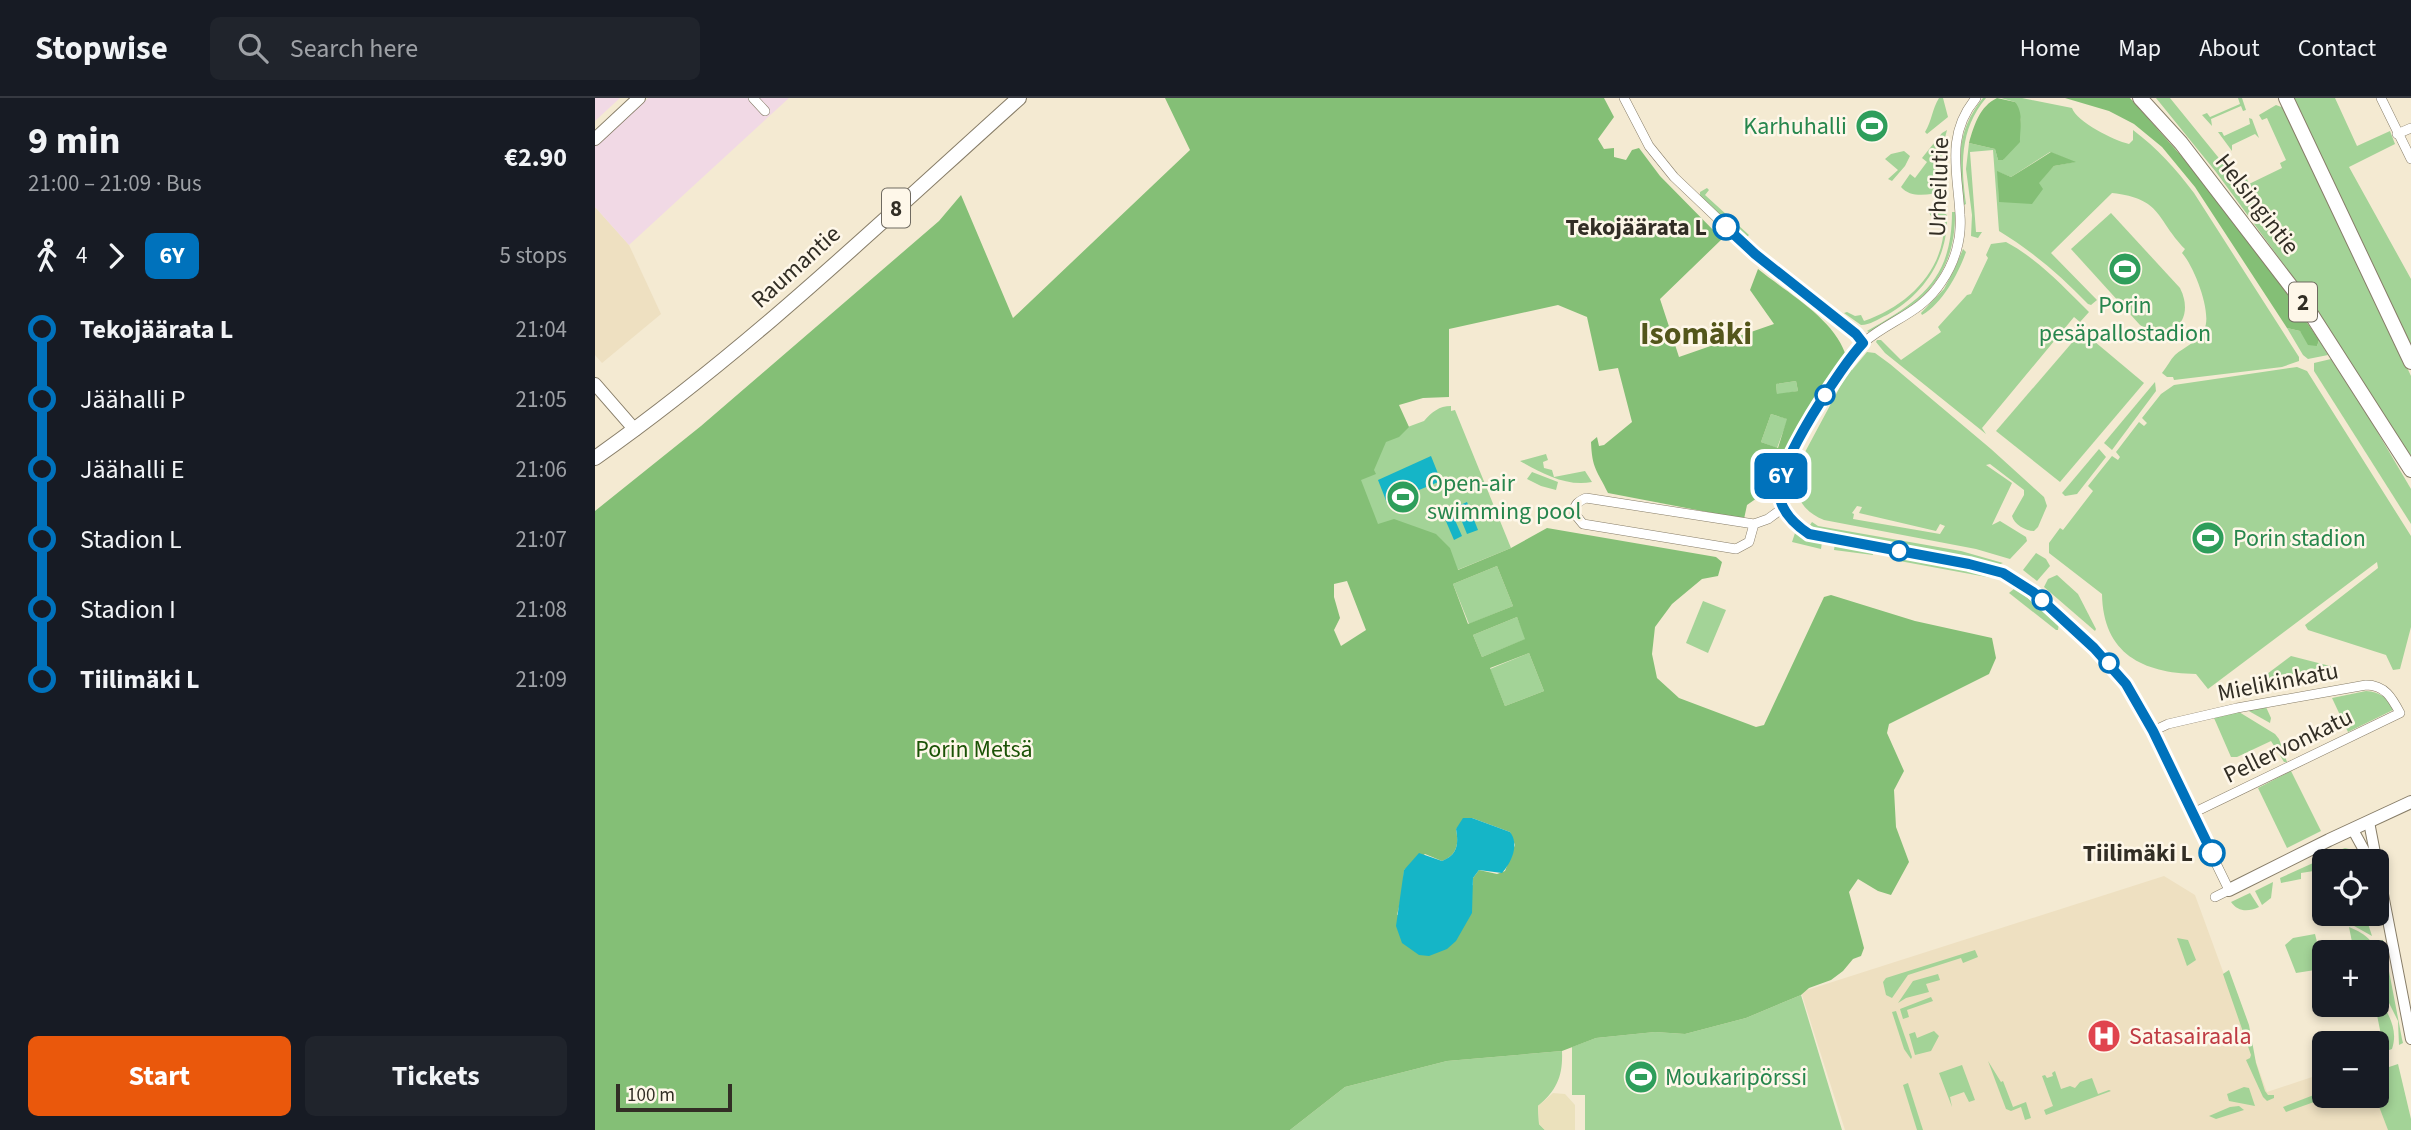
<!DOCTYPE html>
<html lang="en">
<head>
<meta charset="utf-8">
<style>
	:root { --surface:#171b24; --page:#20242c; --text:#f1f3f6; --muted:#9ea1a6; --line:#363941; --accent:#ea580c }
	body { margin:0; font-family:"Source Sans 3",sans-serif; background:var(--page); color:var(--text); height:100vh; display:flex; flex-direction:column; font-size:26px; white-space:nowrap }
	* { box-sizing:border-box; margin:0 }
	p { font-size:23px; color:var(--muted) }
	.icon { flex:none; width:38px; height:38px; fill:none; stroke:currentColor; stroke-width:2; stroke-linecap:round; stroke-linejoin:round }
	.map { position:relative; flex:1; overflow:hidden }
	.panel { display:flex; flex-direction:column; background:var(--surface); width:595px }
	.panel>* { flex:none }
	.badge { padding:0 14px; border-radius:10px; font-size:24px; line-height:46px }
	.buttons { position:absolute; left:1717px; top:751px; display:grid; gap:14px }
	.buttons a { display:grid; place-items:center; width:77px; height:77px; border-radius:10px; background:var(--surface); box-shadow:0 4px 10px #0003; font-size:35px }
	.scale { position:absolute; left:21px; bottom:18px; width:116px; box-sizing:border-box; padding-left:7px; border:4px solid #322e25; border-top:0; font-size:19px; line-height:24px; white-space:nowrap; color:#322e25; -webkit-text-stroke:5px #fef7e9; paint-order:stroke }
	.map>.badge { position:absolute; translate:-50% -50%; box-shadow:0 0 0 4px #fff }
	.legs { display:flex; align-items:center; gap:10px; height:77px; padding:0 28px; font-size:23px }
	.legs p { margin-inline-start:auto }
	.head { display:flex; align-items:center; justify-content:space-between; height:119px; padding:0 28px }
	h1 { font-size:38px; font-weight:700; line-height:52px }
	.button { display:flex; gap:14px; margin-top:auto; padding:14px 28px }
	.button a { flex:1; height:80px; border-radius:10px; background:var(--accent); color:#fff; font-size:28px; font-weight:700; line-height:80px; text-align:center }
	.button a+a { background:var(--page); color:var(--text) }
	ul { padding:0 28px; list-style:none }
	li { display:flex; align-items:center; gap:24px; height:70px; font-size:26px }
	li i { display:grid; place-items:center; width:10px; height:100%; margin:0 9px; background:currentColor }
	li i::after { content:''; width:18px; height:18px; margin:-9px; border:5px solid; border-radius:50%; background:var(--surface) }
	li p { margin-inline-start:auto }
	li:first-child i { background:linear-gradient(#0000 50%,currentColor 0) }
	li:last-child i { background:linear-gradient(currentColor 50%,#0000 0) }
	header { display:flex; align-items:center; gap:42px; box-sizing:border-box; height:98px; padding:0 35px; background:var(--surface); border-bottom:2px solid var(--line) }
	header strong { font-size:33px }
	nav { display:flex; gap:38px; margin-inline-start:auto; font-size:24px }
	.search { width:490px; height:63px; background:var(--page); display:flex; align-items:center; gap:18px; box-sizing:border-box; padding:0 24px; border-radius:10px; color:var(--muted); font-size:26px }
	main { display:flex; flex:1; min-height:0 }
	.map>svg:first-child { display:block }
</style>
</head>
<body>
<header>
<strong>Stopwise</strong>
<div class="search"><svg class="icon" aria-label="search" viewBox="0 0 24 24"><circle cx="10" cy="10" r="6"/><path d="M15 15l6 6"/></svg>Search here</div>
<nav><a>Home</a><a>Map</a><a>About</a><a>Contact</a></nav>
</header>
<main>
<section class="panel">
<div class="head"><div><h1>9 min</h1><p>21:00 – 21:09 · Bus</p></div><b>€2.90</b></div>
<div class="legs"><svg class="icon" aria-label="walk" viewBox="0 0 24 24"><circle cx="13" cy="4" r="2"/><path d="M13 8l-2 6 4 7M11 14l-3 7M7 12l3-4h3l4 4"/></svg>4<svg class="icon" aria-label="forward" viewBox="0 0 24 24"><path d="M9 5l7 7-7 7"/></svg><b class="badge" style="background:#0072bc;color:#fff">6Y</b><p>5 stops</p></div>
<ul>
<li><i style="color:#0072bc"></i><b>Tekojäärata L</b><p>21:04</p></li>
<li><i style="color:#0072bc"></i><span>Jäähalli P</span><p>21:05</p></li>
<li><i style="color:#0072bc"></i><span>Jäähalli E</span><p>21:06</p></li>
<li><i style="color:#0072bc"></i><span>Stadion L</span><p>21:07</p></li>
<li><i style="color:#0072bc"></i><span>Stadion I</span><p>21:08</p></li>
<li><i style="color:#0072bc"></i><b>Tiilimäki L</b><p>21:09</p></li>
</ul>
<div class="button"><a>Start</a><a>Tickets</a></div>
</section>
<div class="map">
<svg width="1816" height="1032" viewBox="0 0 1816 1032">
	<rect width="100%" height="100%" fill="#f4ead2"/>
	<g fill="#eee0c1">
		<polygon points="0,109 34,147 66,216 7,265 0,257"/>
		<polygon points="1569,778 1600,797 1672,994 1729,975 1729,998 1782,998 1802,1032 1250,1032 1206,894"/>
	</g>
	<g fill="#f1d9e5">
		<polygon points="0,0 25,0 0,23"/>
		<polygon points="53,0 194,0 34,147 0,109 0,48"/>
	</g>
	<g fill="#a3d397" fill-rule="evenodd">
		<path d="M1344,0H1348L1353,19L1332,36L1330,34C1337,23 1337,11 1344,0Z"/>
		<path d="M1388,0H1391C1364,32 1366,68 1371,106L1369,107C1363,67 1360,34 1388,0Z"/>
		<path d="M1406,0H1427L1477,10C1482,24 1518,42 1534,46L1538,42V32C1562,50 1581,71 1599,95L1704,259V263L1687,269L1579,282L1578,279H1572L1567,275C1572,269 1575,262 1580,257C1589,249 1603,244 1609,232C1618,216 1599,168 1587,155L1590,151C1560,120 1568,101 1517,95L1456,155L1502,202L1496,207L1493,206C1466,178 1437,153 1404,133L1398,52L1375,54L1381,134H1387L1383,140L1376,138L1377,117L1371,71L1374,45L1400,51L1403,62H1408L1425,28L1426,22L1420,4ZM1455,54L1479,64L1459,68L1443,85L1404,104L1403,74L1416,79Z"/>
		<polygon points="1561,0 1575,0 1645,86 1652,81 1654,86 1687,70 1685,65 1691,62 1672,20 1667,22 1664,17 1681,7 1689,10 1816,278 1816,359 1698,179 1621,74"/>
		<polygon points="1643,0 1647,0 1651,12 1648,13 1646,8 1616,21 1617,28 1607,17 1612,15 1615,19 1645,6"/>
		<polygon points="1699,0 1740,0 1762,48 1795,33 1800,46 1754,69 1816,181 1816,248"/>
		<polygon points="1654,20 1657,21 1664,40 1660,36 1637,47 1637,53 1623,34 1627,34 1629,38 1655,26"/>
		<path d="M1352,32C1346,53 1346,72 1349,94C1335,96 1316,101 1306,89L1315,76L1320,80L1332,64L1327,60L1347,35Z"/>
		<polygon points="1309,53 1315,58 1310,68 1297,83 1293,81 1303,72 1290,61 1296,56"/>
		<polygon points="1112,90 1114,92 1110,97 1154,137 1150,141 1105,99 1105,94"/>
		<path d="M1333,113L1349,115L1352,117C1353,161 1329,196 1292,217C1283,221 1275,227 1266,227L1249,215L1252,214L1260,218L1266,217L1269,223C1315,207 1352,170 1349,119L1336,118Z"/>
		<path d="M1357,114H1360C1361,177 1327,208 1274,234L1272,233C1325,203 1357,182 1357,114Z"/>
		<path d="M1516,115L1585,190C1601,222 1576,246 1545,227L1476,151Z"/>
		<path d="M1411,144C1443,161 1469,189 1494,214L1485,224L1479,219L1387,330L1391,336L1290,255L1281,244L1282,242H1286L1306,262L1346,234L1343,229L1372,197L1376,196L1393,160L1391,157L1396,146Z"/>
		<path d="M1368,151L1371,154C1363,176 1348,205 1327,217L1326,215L1349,191L1360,170Z"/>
		<polygon points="1692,230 1705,233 1722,248 1724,242 1733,257 1713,261 1708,257"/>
		<polygon points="1487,233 1549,285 1465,384 1401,333"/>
		<path d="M1272,254L1280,255L1295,266L1396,351L1449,399L1452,408L1443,429L1439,433C1430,433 1419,426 1417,418L1429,397V392L1395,366L1391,367L1417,385L1397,427L1405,423L1431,439L1432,443L1415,461L1381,451L1229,422C1204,412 1199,394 1202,369L1254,272L1256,269L1257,272ZM1262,408L1267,409L1264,415L1341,433L1345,426L1350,428L1345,436L1258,421L1259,416L1257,415Z"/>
		<polygon points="1736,261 1779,328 1816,391 1816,426 1719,273 1719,265"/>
		<path d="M1702,269L1712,273L1816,438V529L1805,571L1798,572L1791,557L1713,532L1710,527L1783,470L1782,464L1613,591L1601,576C1548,575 1508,556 1507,496L1454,455V445L1465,430L1468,432L1498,393L1493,388L1517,358L1523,362L1525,359L1521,354L1544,324L1549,328L1552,325L1547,320L1566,296L1579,287Z"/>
		<polygon points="1201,283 1203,293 1182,297 1181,286"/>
		<polygon points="1560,284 1561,293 1517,352 1509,345"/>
		<path d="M856,308V313L860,312L916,450L765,512L709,367L829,323C837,314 844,308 856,308Z"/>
		<polygon points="1176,316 1193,321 1182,350 1166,344"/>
		<polygon points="1504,351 1511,359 1482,396 1470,398 1467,395"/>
		<path d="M951,356L953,362L948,364L949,370L957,372L959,379L990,373L997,384C971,389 947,375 925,363Z"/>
		<polygon points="937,374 963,384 961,392 946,388 932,381"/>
		<polygon points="1217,424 1223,428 1366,453 1408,465 1403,467 1370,458 1222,431 1215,427"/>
		<polygon points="1200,435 1227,444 1226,451 1197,444"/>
		<polygon points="1240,445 1277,452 1278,457 1239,452"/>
		<polygon points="1441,455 1451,461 1455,468 1442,483 1428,472"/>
		<polygon points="1313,458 1371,469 1397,477 1397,480 1299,462 1300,460 1311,461"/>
		<polygon points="902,468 918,508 874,526 858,486"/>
		<polygon points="1462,477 1483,496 1501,531 1500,533 1449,489 1453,481"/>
		<polygon points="1420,490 1464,525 1463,532 1461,532 1414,495"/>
		<polygon points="1108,503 1131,512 1113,555 1091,545"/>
		<polygon points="922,519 931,541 887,559 878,537"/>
		<polygon points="934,555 949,593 910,608 895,571"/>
		<polygon points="1696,558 1739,569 1740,571 1667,585 1664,582"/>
		<path d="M1771,593C1784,594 1793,599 1798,612L1753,634L1737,600Z"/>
		<polygon points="1671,609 1676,620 1675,625 1652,612"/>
		<polygon points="1644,614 1680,636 1684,641 1692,664 1689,664 1676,643 1642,659 1636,659 1619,620"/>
		<polygon points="1696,673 1726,733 1692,750 1663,690"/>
		<polygon points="1750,750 1758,752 1765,763 1748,763 1742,753"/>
		<polygon points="1738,756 1742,763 1729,763 1729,765 1724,767 1725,772 1706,775 1706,781 1686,785 1685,780"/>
		<polygon points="1678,784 1676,800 1667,807 1660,793"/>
		<path d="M1655,795L1664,809C1653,814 1643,814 1636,804Z"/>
		<polygon points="1751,816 1770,816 1777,838 1752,824"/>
		<path d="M1754,829C1766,834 1778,840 1780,854H1759Z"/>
		<polygon points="1720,836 1729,872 1726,873 1724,869 1720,872 1701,875 1690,847 1698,840"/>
		<polygon points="1582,840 1593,842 1601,862 1592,868"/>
		<polygon points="1788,842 1807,941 1808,945 1804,947 1803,923 1787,891 1784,843"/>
		<polygon points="1380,852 1383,859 1368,865 1366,860 1313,877 1297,900 1291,897 1288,884 1291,880"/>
		<polygon points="1634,872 1654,927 1661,965 1670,993 1673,997 1679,997 1679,1000 1672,1003 1668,999 1651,962 1655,960 1656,957 1628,876"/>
		<polygon points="1343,876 1345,882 1331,886 1334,894 1311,900 1295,910 1303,905 1318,883"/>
		<path d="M1782,890C1788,912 1805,927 1797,951L1783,956L1782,949L1788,947L1780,907Z"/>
		<polygon points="1206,897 1247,1032 990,1032 990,997 977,997 977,949 1001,940 1060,934 1090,936 1151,920"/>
		<polygon points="1336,899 1338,903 1312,912 1314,919 1308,921 1305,911"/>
		<polygon points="1301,913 1317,959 1316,961 1309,951 1297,914"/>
		<polygon points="1339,933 1344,938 1336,953 1320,957 1314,936 1320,934 1322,940"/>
		<path d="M967,953C968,978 962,992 943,1008L944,1026L950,1032H695L750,989L852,963Z"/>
		<polygon points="1393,963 1406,984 1408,983 1418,1009 1431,1004 1436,1020 1430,1022 1426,1009 1416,1013 1411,1011"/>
		<polygon points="1803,966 1816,1021 1816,1032 1793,1032 1780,998 1782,973"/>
		<polygon points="1367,967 1380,1002 1374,1004 1369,994 1355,999 1357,1009 1344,975"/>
		<polygon points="1460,973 1466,991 1475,988 1480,990 1485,984 1497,980 1503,996 1514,992 1516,993 1451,1017 1449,1012 1458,1008 1447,978 1450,977 1452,980 1458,978 1457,975"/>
		<polygon points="1313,985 1328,1032 1322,1032 1308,987"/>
		<polygon points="1649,989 1654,990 1660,1008 1634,1003 1632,996"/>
		<polygon points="1729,993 1729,998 1736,998 1691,1014 1688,1009"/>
		<polygon points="1644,1008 1649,1012 1621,1021 1614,1018 1635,1009"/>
	</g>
	<g fill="#84bf76" fill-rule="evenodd">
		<path d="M570,0H1009L1019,19L1003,41L1009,51L1019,50V59L1031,62L1037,52L1044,50L1065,78L1127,141L1065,201L1084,259L1179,226L1155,192L1163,171C1191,194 1238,220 1250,255L1162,400L1152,407L1149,421L1013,395C1002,372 997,371 996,344L1002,339L1004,348L1009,347L1037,324L1023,270L1004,273L992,219L963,207L854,231V299L828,300L804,307L814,329L804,339L791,344L779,372L781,376L766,382L783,426L799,421L841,436L855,450L863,472L916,450L952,430L1121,459L1127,464L1123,478L1107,481L1077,506L1060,529L1057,556L1062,580L1084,600L1161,629L1169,627L1229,499L1236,497L1320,523L1397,540L1401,560L1394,576L1294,626L1292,635L1309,673L1299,692L1301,729L1314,764L1296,797L1283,793L1263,781L1254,794L1269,850L1266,858L1258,861L1248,873L1236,882L1214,890L1206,897L1151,920L1090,936L1060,934L1001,940L967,953L852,963L750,989L695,1032H0V413L106,328L344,123L366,97L418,220L595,52ZM1201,283L1203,293L1182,296L1181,286ZM1176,316L1192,321L1183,350L1166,344ZM902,468L918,508L873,526L858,486ZM752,483L771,532L746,548L739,532L745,520L739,499V486ZM922,519L930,541L887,559L878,537ZM934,555L949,593L910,608L895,570ZM877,720L915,734L920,747L910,773L902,776L884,772L878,780V787L802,817L808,793L809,772L830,756L847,763C862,757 864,747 861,731Z"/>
		<path d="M1402,0L1420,4C1429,15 1425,30 1425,44L1408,62H1403L1400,51L1374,45C1379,27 1385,8 1402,0Z"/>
		<polygon points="1470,0 1535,0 1612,87 1680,178 1724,242 1722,248 1713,247 1705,233 1692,230 1600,89 1567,49 1539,26 1514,13"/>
		<polygon points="1456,54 1481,64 1459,68 1444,85 1448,91 1437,106 1404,104 1402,73 1416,79"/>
	</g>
	<polygon fill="#ebe1bc" points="958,995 970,996 980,1007 980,1032 950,1032 944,1026 943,1008"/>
	<g fill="#15b5c7">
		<polygon points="836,358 846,383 792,405 783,382"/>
		<polygon points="872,404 883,432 872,436 861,409"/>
		<polygon points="855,411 867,438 859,442 847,414"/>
		<path d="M868,720H877L915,734C925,747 916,765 907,775L884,772L878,780L877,815L861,843L852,851L834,858L824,857L807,845L801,828L809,772L824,755L847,763C862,757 864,747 861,731Z"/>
	</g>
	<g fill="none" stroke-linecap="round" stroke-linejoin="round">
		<defs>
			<g id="minor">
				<polyline points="158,0 170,13"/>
				<polyline points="1029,0 1054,48 1079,79 1160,156 1240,218 1261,236 1268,245"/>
				<path d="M1381,0C1350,37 1363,75 1365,117C1367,140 1360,164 1347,183C1326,216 1296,221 1268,245C1247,263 1234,290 1220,314C1202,344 1171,381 1192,416C1202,432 1218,438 1236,442L1374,465L1408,475L1420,482L1457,511L1512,563L1543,605L1634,792L1620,799"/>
				<polyline points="1786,0 1816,61"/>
				<polyline points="1802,36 1816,30"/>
				<path d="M1159,426L1154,444L1141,451L988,426L979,415C979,406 984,403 991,400L1159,426L1173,421L1188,410"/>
				<path d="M1558,633L1573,626L1642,610L1771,587C1790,587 1797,600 1805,615L1598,715"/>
			</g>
			<g id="tertiary">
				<polyline points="1774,724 1816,941"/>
				<polyline points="1758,732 1775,763"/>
			</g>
			<g id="secondary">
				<polyline points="0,41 44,0"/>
				<polyline points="0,286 40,332"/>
				<polyline points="1634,792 1734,742 1816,704"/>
			</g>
			<polyline id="primary" points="1691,0 1816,264"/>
			<g id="trunk">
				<polyline points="1545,0 1586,45 1711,208 1816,372"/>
				<path d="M0,360C152,253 286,124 424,0"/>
			</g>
		</defs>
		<use href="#minor" stroke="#877d68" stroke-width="10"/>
		<use href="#tertiary" stroke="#877d68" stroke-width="12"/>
		<use href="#secondary" stroke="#877d68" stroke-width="14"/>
		<use href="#primary" stroke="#877d68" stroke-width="16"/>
		<use href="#trunk" stroke="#877d68" stroke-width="16"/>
		<use href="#minor" stroke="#fff" stroke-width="9"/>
		<use href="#tertiary" stroke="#fff" stroke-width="10"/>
		<use href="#secondary" stroke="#fff" stroke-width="12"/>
		<use href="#primary" stroke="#fff" stroke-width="14"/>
		<use href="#trunk" stroke="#fff" stroke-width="14"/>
	</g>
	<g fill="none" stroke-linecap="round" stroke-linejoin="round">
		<defs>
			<path id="line-1" d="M1131,129L1160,156L1261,236L1268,245C1246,268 1183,364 1184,394C1185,413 1199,426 1214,436L1374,466L1408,475L1438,494L1499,550L1531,586L1558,633L1617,755"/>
		</defs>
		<use href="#line-1" stroke="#fff" stroke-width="16"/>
		<use href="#line-1" stroke="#0072bc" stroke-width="10"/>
	</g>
	<defs>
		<symbol id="stadium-disc" viewBox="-11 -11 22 22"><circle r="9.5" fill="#2e9e5b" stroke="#fef7e9"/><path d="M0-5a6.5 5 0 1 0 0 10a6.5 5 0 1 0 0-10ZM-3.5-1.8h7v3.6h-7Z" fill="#fff"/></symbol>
		<symbol id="hospital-disc" viewBox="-11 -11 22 22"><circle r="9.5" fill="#e0444e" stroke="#fef7e9"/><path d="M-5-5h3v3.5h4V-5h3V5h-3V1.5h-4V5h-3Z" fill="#fff"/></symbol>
	</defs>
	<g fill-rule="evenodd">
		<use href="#stadium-disc" x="1258" y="9" width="38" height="38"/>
		<use href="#stadium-disc" x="1511" y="152" width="38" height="38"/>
		<use href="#stadium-disc" x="789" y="380" width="38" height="38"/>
		<use href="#stadium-disc" x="1594" y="421" width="38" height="38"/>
		<use href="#hospital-disc" x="1490" y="919" width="38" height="38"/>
		<use href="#stadium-disc" x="1027" y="960" width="38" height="38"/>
	</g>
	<g fill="#fff" stroke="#0072bc" stroke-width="3.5">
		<circle cx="1131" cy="129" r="12"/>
		<circle cx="1230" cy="297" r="9"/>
		<circle cx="1304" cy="453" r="9"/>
		<circle cx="1447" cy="502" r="9"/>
		<circle cx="1514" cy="565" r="9"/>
		<circle cx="1617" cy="755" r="12"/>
	</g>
	<g text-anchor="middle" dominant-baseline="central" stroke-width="5" stroke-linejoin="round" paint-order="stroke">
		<g fill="#fef7e9" stroke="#6f6a60" stroke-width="2">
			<rect x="287" y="90.5" width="28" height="39" rx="5"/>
			<rect x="1694" y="184.5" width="28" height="39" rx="5"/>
		</g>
		<g font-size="23" font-weight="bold" fill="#322e25">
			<text x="301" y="110">8</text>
			<text x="1708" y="204">2</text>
		</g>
		<g font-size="24" fill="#27864d" stroke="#fef7e9" text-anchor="start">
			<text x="1252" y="28" text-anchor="end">Karhuhalli</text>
			<text x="1530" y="207" text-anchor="middle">Porin<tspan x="1530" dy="28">pesäpallostadion</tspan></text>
			<text x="832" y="385">Open-air<tspan x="832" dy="28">swimming pool</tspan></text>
			<text x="1638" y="440">Porin stadion</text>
			<text x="1070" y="979">Moukaripörssi</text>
		</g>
		<g font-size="24" fill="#322e25" stroke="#fef7e9">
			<text transform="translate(1344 89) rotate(-88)">Urheilutie</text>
			<text transform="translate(1662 106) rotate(52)">Helsingintie</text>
			<text transform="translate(201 169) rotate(-42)">Raumantie</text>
			<text transform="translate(1683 584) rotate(-11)">Mielikinkatu</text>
			<text transform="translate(1693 648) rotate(-26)">Pellervonkatu</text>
		</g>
		<g font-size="24" font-weight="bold" fill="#322e25" stroke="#fef7e9" text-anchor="end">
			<text x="1112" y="129">Tekojäärata L</text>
			<text x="1598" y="755">Tiilimäki L</text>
		</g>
		<g font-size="24" fill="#1b5306" stroke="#fef7e9">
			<text x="379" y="651">Porin Metsä</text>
		</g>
		<g font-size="24" fill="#be3a42" stroke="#fef7e9" text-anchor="start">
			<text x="1534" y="938">Satasairaala</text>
		</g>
		<g font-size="32" font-weight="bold" fill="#53561b" stroke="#fef7e9">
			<text x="1101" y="236">Isomäki</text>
		</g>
	</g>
</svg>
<div class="buttons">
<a><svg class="icon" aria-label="locate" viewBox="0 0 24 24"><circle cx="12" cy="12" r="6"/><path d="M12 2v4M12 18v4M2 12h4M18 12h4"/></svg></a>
<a>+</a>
<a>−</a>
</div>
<div class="scale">100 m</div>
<b class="badge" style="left:1186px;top:378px;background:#0072bc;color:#fff">6Y</b>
</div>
</main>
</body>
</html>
